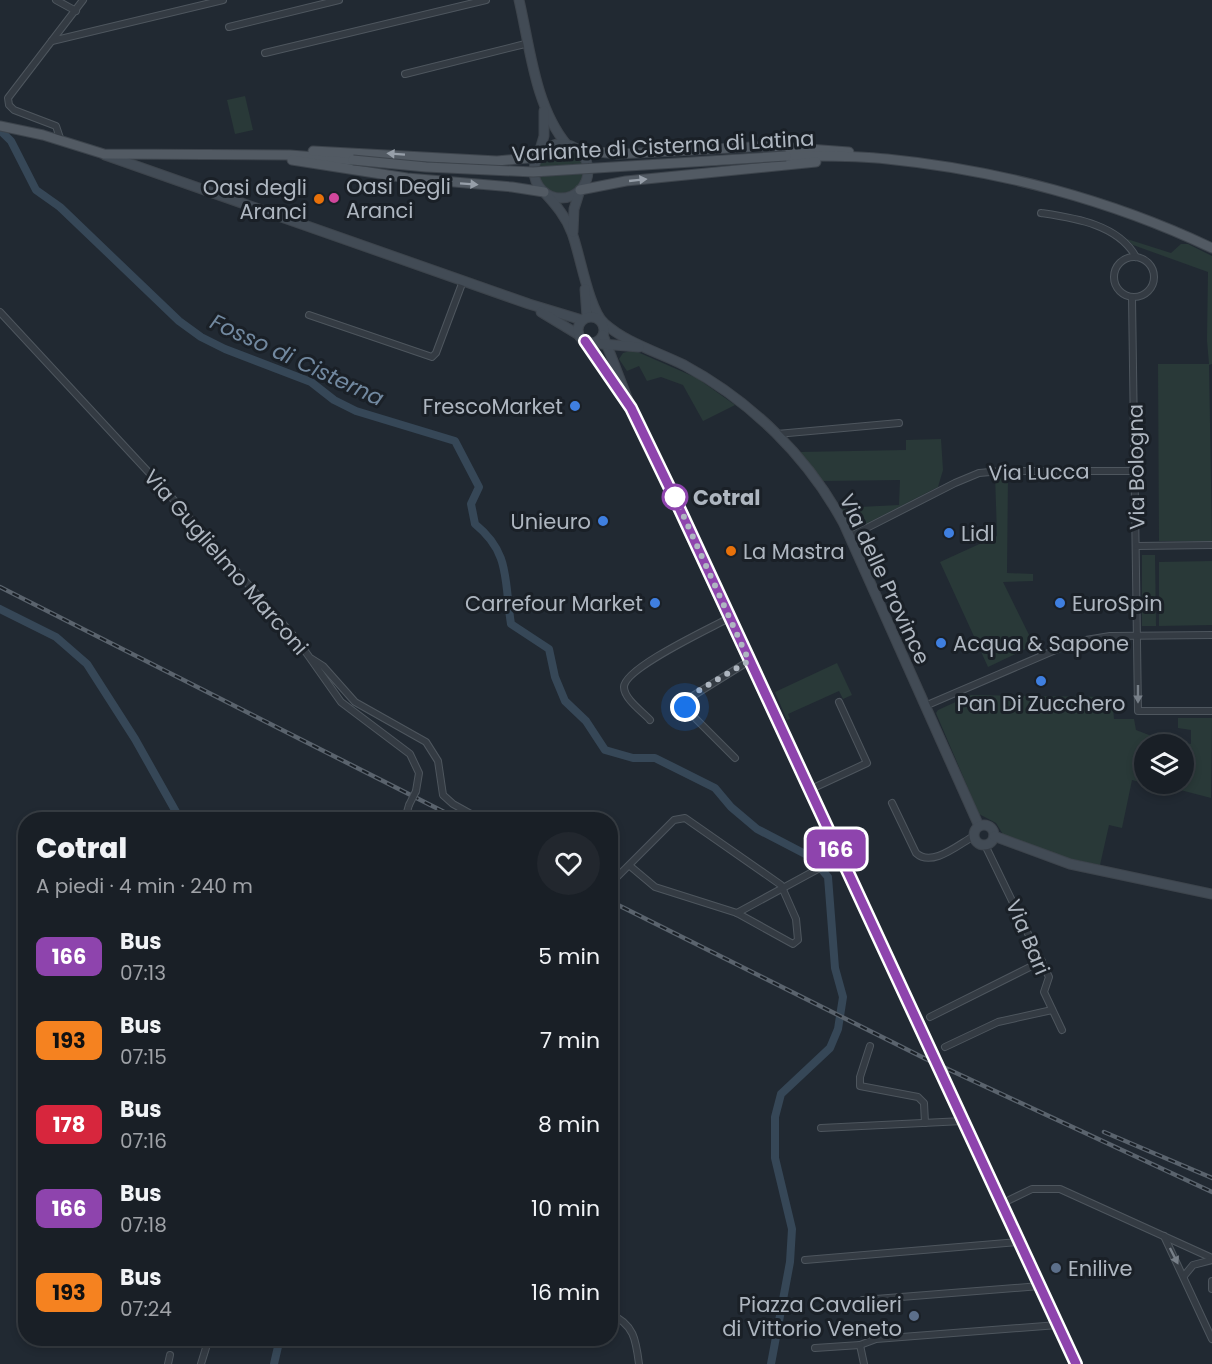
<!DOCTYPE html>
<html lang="it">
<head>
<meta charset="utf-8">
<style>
	:root { --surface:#191f26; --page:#22272e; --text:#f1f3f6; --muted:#9fa2a7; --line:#373d43 }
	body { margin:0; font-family:Poppins,sans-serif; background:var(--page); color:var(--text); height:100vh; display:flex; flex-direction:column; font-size:22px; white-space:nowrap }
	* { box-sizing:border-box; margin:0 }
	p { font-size:20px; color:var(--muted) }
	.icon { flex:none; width:33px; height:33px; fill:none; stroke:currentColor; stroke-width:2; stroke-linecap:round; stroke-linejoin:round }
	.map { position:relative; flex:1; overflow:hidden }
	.details { position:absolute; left:18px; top:812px; width:600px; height:534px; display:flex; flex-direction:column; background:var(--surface); border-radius:24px; box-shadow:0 3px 9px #0003,0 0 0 2px var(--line) }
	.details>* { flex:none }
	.badge { padding:0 12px; border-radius:9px; font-size:21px; line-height:39px }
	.buttons { position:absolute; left:1134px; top:734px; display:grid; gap:12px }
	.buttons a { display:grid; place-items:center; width:60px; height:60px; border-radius:50%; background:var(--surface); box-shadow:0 3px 9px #0003,0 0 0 2px var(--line); font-size:30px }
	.you { position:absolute; width:30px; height:30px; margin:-15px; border:4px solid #fff; border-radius:50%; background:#1a73e8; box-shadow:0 0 0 9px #1a73e833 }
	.map>.badge { position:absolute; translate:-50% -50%; box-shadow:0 0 0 3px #fff }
	.round { display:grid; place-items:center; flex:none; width:63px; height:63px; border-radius:32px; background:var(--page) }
	.head { display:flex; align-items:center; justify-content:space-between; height:102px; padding:0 18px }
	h1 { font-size:28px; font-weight:800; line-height:45px }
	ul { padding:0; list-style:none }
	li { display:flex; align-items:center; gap:18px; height:84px; padding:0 18px }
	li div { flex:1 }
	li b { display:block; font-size:22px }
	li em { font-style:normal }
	li .badge { min-width:66px; font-weight:700; text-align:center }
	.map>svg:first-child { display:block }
</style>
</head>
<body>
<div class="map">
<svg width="1212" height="1364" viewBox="0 0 1212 1364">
	<rect width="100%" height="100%" fill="#212932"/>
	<g fill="#293938">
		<polygon points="245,96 253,130 235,134 227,100"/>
		<circle cx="561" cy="171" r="22"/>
		<polygon points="1127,239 1171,253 1181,244 1188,244 1212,256 1212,364 1209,365 1212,541 1159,541 1158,364 1209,364 1207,340 1208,272 1133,245"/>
		<polygon points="633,350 697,378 735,405 703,421 683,385 661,377 647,381 639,366 627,371 619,359 623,353"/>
		<polygon points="941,439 943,470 938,487 858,528 851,526 839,508 899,505 900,480 822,481 799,452 906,450 906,440"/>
		<polygon points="995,474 1008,475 1007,573 1033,574 1033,581 1003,582 1034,645 988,667 940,562 997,536"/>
		<polygon points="1142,555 1155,555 1156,626 1142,626"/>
		<polygon points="1212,561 1212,625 1159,626 1159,562"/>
		<polygon points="837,663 852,695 843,699 839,691 788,714 790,719 787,720 775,692"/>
		<polygon points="971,695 1112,697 1114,719 1134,719 1136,730 1162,740 1162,744 1144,744 1144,783 1132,780 1122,828 1109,825 1100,865 1067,858 1004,836 996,823 979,814 936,713 938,710"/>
		<polygon points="1178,718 1212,718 1211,798 1165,786 1165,783 1184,783 1184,744 1173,744 1174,741 1191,744 1191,730 1178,728"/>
	</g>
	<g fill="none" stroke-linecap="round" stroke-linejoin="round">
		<g stroke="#364757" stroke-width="8">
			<path d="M0,130L11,141L36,190L60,207L179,321L201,337L225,349L311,382L334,400L356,411L455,441L479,487L471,504L475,524C511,553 504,581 511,624L549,649L555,677L565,701L586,721L605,750L633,758H655L715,788L731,807L757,829L811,857L828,877L835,968L843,997L838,1029L830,1048L781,1094L775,1117V1158L792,1229L790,1262L771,1364"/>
			<polyline points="0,609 56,637 87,664 135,739 180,819"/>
			<polyline points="274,1364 280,1338"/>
		</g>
		<defs>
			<g id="street">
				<polyline points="56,0 76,11"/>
				<polyline points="229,27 339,0"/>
				<polyline points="52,41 223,0"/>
				<polyline points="265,53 486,0"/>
				<polyline points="405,74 529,43"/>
				<polyline points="61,141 56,126 14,110 9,105 8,98 83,0"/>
				<path d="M1041,213C1074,218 1118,224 1136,257"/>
				<circle cx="1134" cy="277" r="20"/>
				<polyline points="1132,298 1138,711 1212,711"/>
				<polyline points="0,312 165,490 298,641 341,702 410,754 419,773 416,791"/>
				<polyline points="309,315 432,357 436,353 463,281"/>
				<polyline points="777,434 899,423"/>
				<polyline points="849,537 955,483 979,473 1002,471 1136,471"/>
				<polyline points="1137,546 1212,545"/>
				<polyline points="312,659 323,666 355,702 426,742 438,761 443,795 453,804 480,819"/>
				<polyline points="925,706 1074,642 1110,636 1212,635"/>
				<path d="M650,720C643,712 624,699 624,687C624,668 711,628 729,618"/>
				<polyline points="735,758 686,709 683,702 749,661"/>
				<polyline points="809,790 867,763 839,702"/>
				<path d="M892,803L916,853C932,868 959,844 974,836"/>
				<polyline points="405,819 409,805"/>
				<polyline points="985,845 1049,977 1044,992 1062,1030"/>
				<polyline points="610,884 674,820 685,818 781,885 796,919 798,940 793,944 737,913 655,887 630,866"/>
				<polyline points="737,913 840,857"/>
				<polyline points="930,1017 1042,961"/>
				<polyline points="870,1046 860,1077 860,1086 918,1097 924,1103 925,1123"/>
				<polyline points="945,1047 998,1022 1052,1010"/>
				<polyline points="821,1128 963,1121"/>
				<polyline points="1001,1204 1032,1189 1060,1189 1212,1258"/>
				<polyline points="1164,1236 1212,1339"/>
				<polyline points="805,1260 1019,1242"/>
				<polyline points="1184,1276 1193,1265 1212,1260"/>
				<polyline points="1212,1281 1212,1289"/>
				<polyline points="863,1300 1040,1286"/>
				<path d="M610,1314C634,1324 636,1340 639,1364"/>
				<polyline points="860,1345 876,1339 1058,1325"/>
				<polyline points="860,1345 864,1364"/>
				<polyline points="815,1348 860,1345"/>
				<polyline points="168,1364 170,1355"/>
				<polyline points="201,1364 209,1338"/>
			</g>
			<g id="secondary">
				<path d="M519,0C530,47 535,107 567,145"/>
				<circle cx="561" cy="171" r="27"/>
				<polyline points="539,153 544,136 544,111"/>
				<polyline points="105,155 529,304 582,320"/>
				<path d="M544,192C556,205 566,217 572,233C580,254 589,310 604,323C626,343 658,352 684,365C751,401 808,457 844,524L979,826"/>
				<polyline points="573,232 574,209 580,190"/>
				<polyline points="585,289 587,317"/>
				<polyline points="541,312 579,335"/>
				<circle cx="591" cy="330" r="13"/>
				<polyline points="603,335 631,408 1076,1364"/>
				<polyline points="585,341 618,388"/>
				<polyline points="602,344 639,347"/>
				<circle cx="984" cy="835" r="10"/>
				<polyline points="994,836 1070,864 1212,894"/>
			</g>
			<g id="primary">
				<polyline points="0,126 43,135 104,154 290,155 353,160"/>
				<polyline points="578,150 618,154 768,146 849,152"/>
				<polyline points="313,151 497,161 538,157"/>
				<path d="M786,156C820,156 854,155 887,159C998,170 1111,200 1212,248"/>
				<polyline points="292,160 407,178 512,187 544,192"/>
				<polyline points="580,190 626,181 816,162"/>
			</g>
		</defs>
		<use href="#street" stroke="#4e565e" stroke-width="8"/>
		<use href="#secondary" stroke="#3d444c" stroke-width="11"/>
		<use href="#primary" stroke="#3d444c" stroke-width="11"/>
		<use href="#street" stroke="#343b43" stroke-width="6"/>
		<use href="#secondary" stroke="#424b55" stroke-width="9"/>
		<use href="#primary" stroke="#525a63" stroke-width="9"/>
		<defs>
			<g id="rail">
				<polyline points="0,587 458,819"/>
				<polyline points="610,901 926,1059 1212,1192"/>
				<polyline points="1104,1132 1212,1178"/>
			</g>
		</defs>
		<use href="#rail" stroke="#5a636d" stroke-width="4.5"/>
		<use href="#rail" stroke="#1a2027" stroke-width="2" stroke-dasharray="7" stroke-linecap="butt"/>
		<defs>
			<polyline id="street-bridge" points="409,805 416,791"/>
			<polyline id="primary-bridge" points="353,160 426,167 533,172 786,156"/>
		</defs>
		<use href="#street-bridge" stroke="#4e565e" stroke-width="8" stroke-linecap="butt"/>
		<use href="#primary-bridge" stroke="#3d444c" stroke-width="11" stroke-linecap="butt"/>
		<use href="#street-bridge" stroke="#343b43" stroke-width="6"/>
		<use href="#primary-bridge" stroke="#525a63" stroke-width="9"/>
	</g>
	<defs><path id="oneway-solid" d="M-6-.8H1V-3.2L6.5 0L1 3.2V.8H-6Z" transform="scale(1.5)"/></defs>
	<g fill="#979fa9">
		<use href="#oneway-solid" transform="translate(396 154) rotate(-176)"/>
		<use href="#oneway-solid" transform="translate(638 180) rotate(-6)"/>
		<use href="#oneway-solid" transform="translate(469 184) rotate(4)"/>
	</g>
	<g fill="#777f88">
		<use href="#oneway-solid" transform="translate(1138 694) rotate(90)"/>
		<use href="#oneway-solid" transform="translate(1174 1256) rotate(63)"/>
	</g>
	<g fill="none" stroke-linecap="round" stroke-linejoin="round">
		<defs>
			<polyline id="line" points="585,341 631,408 675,499 1076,1364"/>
		</defs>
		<use href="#line" stroke="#fff" stroke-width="14"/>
		<use href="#line" stroke="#8e44ad" stroke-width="9"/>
		<polyline stroke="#aeb6c0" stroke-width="6" stroke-dasharray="0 10.8" points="675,497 749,661 686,698 685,707"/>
	</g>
	<circle fill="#d1479c" stroke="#1a2027" stroke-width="2" cx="334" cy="198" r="6"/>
	<g fill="#e8710a" stroke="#1a2027" stroke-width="2">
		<circle cx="319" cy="199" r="6"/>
		<circle cx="731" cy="551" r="6"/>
	</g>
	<g fill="#3f7fe0" stroke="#1a2027" stroke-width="2">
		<circle cx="575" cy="406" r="6"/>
		<circle cx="603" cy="521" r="6"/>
		<circle cx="949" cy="533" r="6"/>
		<circle cx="655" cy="603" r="6"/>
		<circle cx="1060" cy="603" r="6"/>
		<circle cx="941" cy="643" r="6"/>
		<circle cx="1041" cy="681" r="6"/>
	</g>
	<circle fill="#fff" stroke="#8e44ad" stroke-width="3" cx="675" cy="497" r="12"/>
	<g fill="#5c6f8a" stroke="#1a2027" stroke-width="2">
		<circle cx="1056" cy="1268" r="6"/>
		<circle cx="914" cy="1316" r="6"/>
	</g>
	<g text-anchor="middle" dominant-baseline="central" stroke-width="6" stroke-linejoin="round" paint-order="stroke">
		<g font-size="21" fill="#aeb6c0" stroke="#1a2027">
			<text transform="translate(663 146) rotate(-3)">Variante di Cisterna di Latina</text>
			<text transform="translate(1136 467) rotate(-91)">Via Bologna</text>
			<text transform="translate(1039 472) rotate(-1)">Via Lucca</text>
			<text transform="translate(226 562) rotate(49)">Via Guglielmo Marconi</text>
			<text transform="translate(885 579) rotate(65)">Via delle Province</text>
			<text transform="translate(1028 937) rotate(67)">Via Bari</text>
		</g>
		<g font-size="21" fill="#aeb6c0" stroke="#1a2027" text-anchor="start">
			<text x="346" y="186">Oasi Degli<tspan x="346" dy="24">Aranci</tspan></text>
			<text x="307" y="187" text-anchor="end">Oasi degli<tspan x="307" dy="24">Aranci</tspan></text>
			<text x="563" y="406" text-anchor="end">FrescoMarket</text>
			<text x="591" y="521" text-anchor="end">Unieuro</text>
			<text x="961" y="533">Lidl</text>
			<text x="743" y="551">La Mastra</text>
			<text x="643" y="603" text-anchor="end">Carrefour Market</text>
			<text x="1072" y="603">EuroSpin</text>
			<text x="953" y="643">Acqua &amp; Sapone</text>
			<text x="1041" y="703" text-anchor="middle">Pan Di Zucchero</text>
			<text x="1068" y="1268">Enilive</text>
			<text x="902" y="1304" text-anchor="end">Piazza Cavalieri<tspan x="902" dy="24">di Vittorio Veneto</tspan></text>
		</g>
		<g font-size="21" font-weight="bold" fill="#aeb6c0" stroke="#1a2027" text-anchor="start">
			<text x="693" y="497">Cotral</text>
		</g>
		<g font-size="22" font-style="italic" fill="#7289a0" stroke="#1a2027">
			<text transform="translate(297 360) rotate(25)">Fosso di Cisterna</text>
		</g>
	</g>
</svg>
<div class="buttons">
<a><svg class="icon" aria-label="layers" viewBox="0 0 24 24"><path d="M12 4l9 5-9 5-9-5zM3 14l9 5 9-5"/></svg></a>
</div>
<div class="you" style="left:685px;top:707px"></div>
<b class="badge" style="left:836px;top:849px;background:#8e44ad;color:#fff">166</b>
<section class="details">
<div class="head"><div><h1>Cotral</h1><p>A piedi · 4 min · 240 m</p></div><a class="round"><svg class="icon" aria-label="heart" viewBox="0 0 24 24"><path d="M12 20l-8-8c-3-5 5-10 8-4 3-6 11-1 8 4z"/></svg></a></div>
<ul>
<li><span class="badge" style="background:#8e44ad;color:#fff">166</span><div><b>Bus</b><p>07:13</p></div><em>5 min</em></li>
<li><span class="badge" style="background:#f58220;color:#111">193</span><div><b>Bus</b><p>07:15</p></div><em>7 min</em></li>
<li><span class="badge" style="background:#d7263d;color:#fff">178</span><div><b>Bus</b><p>07:16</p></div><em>8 min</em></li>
<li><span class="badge" style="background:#8e44ad;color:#fff">166</span><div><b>Bus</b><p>07:18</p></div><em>10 min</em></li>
<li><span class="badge" style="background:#f58220;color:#111">193</span><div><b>Bus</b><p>07:24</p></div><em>16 min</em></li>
</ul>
</section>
</div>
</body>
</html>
